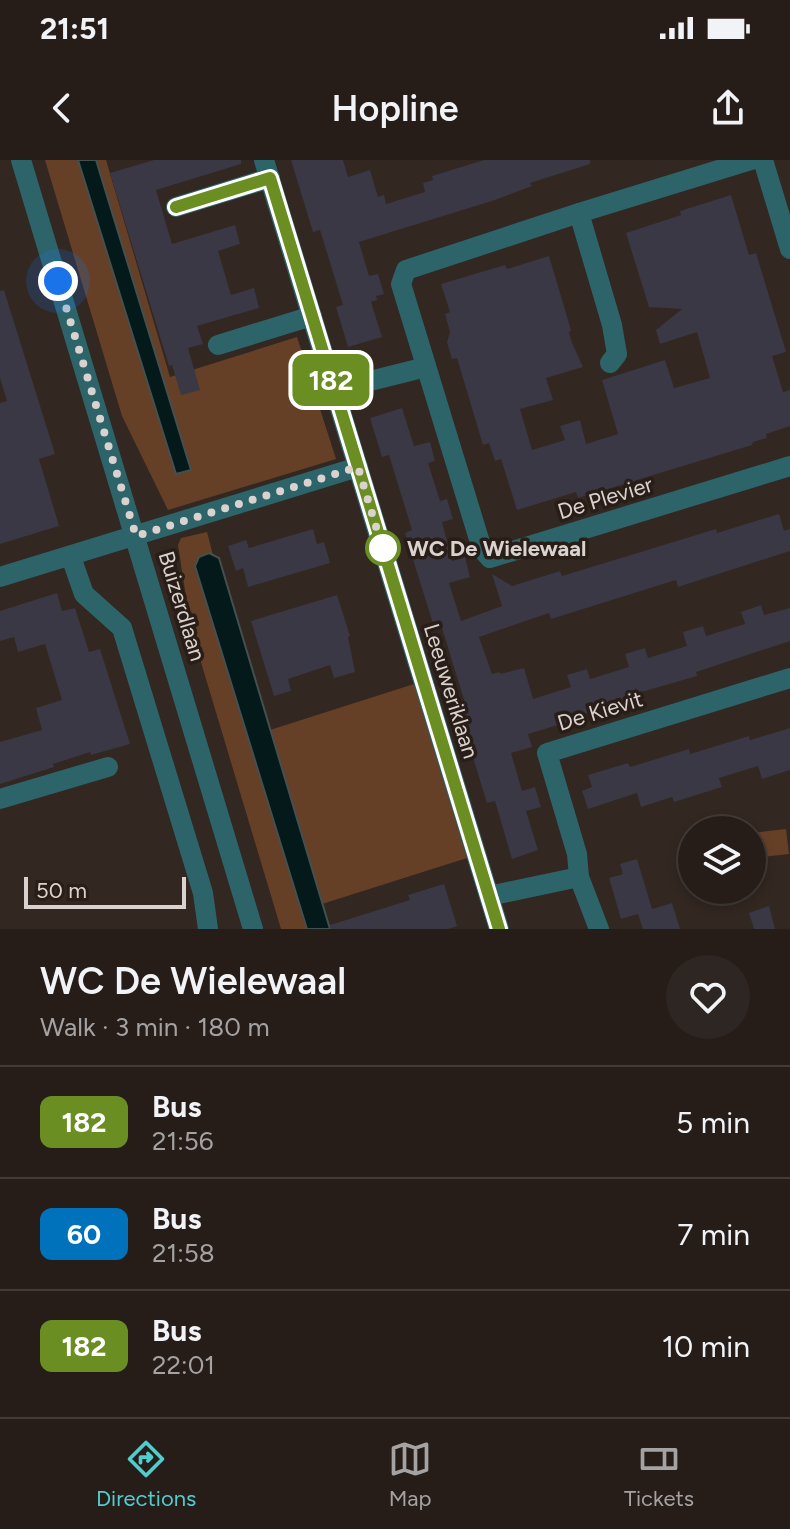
<!DOCTYPE html>
<html lang="en">
<head>
<meta charset="utf-8">
<style>
	:root { --surface:#261d19; --page:#2e2622; --text:#f1f3f6; --muted:#a4a2a2; --line:#423b38; --accent:#52cdcf }
	body { margin:0; font-family:Figtree,sans-serif; background:var(--page); color:var(--text); height:100vh; display:flex; flex-direction:column; font-size:30px; white-space:nowrap }
	* { box-sizing:border-box; margin:0 }
	p { font-size:26px; color:var(--muted) }
	.icon { flex:none; width:44px; height:44px; fill:none; stroke:currentColor; stroke-width:2; stroke-linecap:round; stroke-linejoin:round }
	.map { position:relative; height:769px; overflow:hidden }
	.sheet { display:flex; flex-direction:column; background:var(--surface); flex:1 }
	.sheet>* { flex:none }
	.badge { padding:0 16px; border-radius:12px; font-size:28px; line-height:52px }
	.tools { position:absolute; left:678px; top:656px; display:grid; gap:16px }
	.tools a { display:grid; place-items:center; width:88px; height:88px; border-radius:50%; background:var(--surface); box-shadow:0 4px 12px #0003,0 0 0 2px var(--line); font-size:40px }
	.scale { position:absolute; left:24px; bottom:20px; width:162px; box-sizing:border-box; padding-left:8px; border:4px solid #dad2ce; border-top:0; font-size:22px; line-height:28px; white-space:nowrap; color:#dad2ce; -webkit-text-stroke:6px #281e17; paint-order:stroke }
	.you { position:absolute; width:40px; height:40px; margin:-20px; border:6px solid #fff; border-radius:50%; background:#1a73e8; box-shadow:0 0 0 12px #1a73e833 }
	.map>.badge { position:absolute; translate:-50% -50%; box-shadow:0 0 0 4px #fff }
	.round { display:grid; place-items:center; flex:none; width:84px; height:84px; border-radius:42px; background:var(--page) }
	.headline { display:flex; align-items:center; justify-content:space-between; height:136px; padding:0 40px }
	h1 { font-size:38px; font-weight:600; line-height:60px }
	ul { padding:0; list-style:none }
	li { display:flex; align-items:center; gap:24px; height:112px; padding:0 40px; border-top:2px solid var(--line) }
	li div { flex:1 }
	li b { display:block; font-size:30px }
	li em { font-style:normal }
	li .badge { min-width:88px; font-weight:700; text-align:center }
	.status { display:flex; justify-content:space-between; align-items:center; height:56px; padding:0 40px; background:var(--surface); direction:ltr }
	.status svg { height:22px; fill:currentColor }
	header { display:flex; justify-content:space-between; align-items:center; height:104px; padding:0 40px; background:var(--surface); font-size:36px; font-weight:600 }
	.menu { display:flex; justify-content:space-around; align-items:center; height:112px; border-top:2px solid var(--line); background:var(--surface); font-size:22px; color:var(--muted) }
	.menu a { display:grid; justify-items:center; gap:4px }
	.menu .current { color:var(--accent) }
	.map>svg:first-child { display:block }
</style>
</head>
<body>
<div class="status"><b>21:51</b><svg viewBox="0 0 49 12"><path d="M0 12V9h3v3zM5 12V6h3v6zM10 12V3h3v9zM15 12V0h3v12zM26 1h20v11H26zM47 4h2v5h-2z"/></svg></div>
<header><svg class="icon" aria-label="back" viewBox="0 0 24 24"><path d="M15 5l-7 7 7 7"/></svg>Hopline<svg class="icon" aria-label="share" viewBox="0 0 24 24"><path d="M12 15V3M7 8l5-5 5 5M5 13v7h14v-7"/></svg></header>
<div class="map">
<svg width="790" height="769" viewBox="0 0 790 769">
	<rect width="100%" height="100%" fill="#322721"/>
	<g fill="#654027">
		<polygon points="45,0 78,0 176,314 191,310 96,0 106,0 170,217 297,177 336,299 168,350 122,256"/>
		<polygon points="207,372 213,395 209,393 195,406 307,769 281,769 191,469 178,385 181,378"/>
		<polygon points="414,524 467,698 322,744 270,570"/>
		<polygon points="786,669 789,694 752,698 752,673"/>
	</g>
	<g fill="#041919" stroke="#44504f" stroke-width="2">
		<polygon points="78,0 96,0 191,310 176,314"/>
		<polygon points="209,393 219,398 330,769 307,769 195,406 199,397"/>
	</g>
	<g fill="#393844">
		<polygon points="154,0 241,0 241,4 156,30 172,84 235,65 240,84 218,91 231,135 254,128 259,148 197,166 203,184 188,188 200,230 181,235 172,205 169,206 110,13"/>
		<polygon points="291,0 343,0 348,17 370,10 378,37 384,35 386,44 425,32 423,23 433,20 432,16 484,0 590,0 590,4 530,23 532,26 495,40 359,82 369,116 378,114 384,134 376,136 377,140 371,142 382,177 348,187 336,147 343,145 320,70 313,72"/>
		<polygon points="731,35 749,95 756,93 786,192 772,196 783,232 790,230 790,266 766,274 767,278 753,282 752,285 578,338 576,332 517,350 501,299 495,301 489,283 483,285 457,198 452,199 447,182 450,172 445,154 450,152 441,124 505,105 507,109 549,96 571,170 569,172 572,183 583,207 546,218 553,240 520,249 532,290 565,280 560,266 580,260 586,284 618,274 602,220 665,200 674,228 710,218 697,172 660,184 656,170 682,149 649,147 626,73 681,55 680,51"/>
		<polygon points="4,130 55,294 39,299 59,366 0,384 0,243 7,241 0,218 0,131"/>
		<polygon points="402,248 414,286 430,282 435,301 428,303 440,341 447,339 453,359 442,362 452,401 465,397 470,417 449,423 461,461 502,446 492,414 512,426 560,411 562,416 716,369 717,373 779,354 784,371 790,369 790,391 678,427 676,420 551,459 549,453 479,477 492,514 500,512 500,514 524,508 533,539 571,527 567,515 587,509 590,519 629,507 625,494 645,488 648,498 687,486 683,472 703,466 706,476 745,464 741,452 761,445 764,455 790,448 790,481 696,512 697,516 638,533 639,537 580,555 581,558 528,574 532,587 511,593 522,631 535,627 541,647 526,651 538,690 512,699 495,641 487,643 463,565 458,546 465,543 442,468 435,470 411,393 405,373 412,370 389,295 382,297 370,258"/>
		<polygon points="313,369 317,384 324,382 330,403 248,427 243,408 236,411 228,386 246,380 249,388"/>
		<polygon points="57,433 62,451 75,448 89,492 100,489 130,584 91,595 90,592 53,604 54,607 0,624 0,582 42,570 36,548 62,540 45,484 18,492 14,477 0,481 0,451"/>
		<polygon points="337,435 350,476 348,477 355,512 334,518 330,505 288,519 291,531 274,536 251,461"/>
		<polygon points="790,568 790,610 762,619 758,606 719,618 722,627 674,642 672,637 641,647 637,633 588,649 582,631 592,627 588,615 628,603 630,607 689,589 690,594 749,576 750,580"/>
		<polygon points="637,699 652,749 672,743 680,769 643,769 638,754 621,759 609,718 623,714 620,704"/>
		<polygon points="444,724 457,766 448,769 331,769 330,765 410,740 408,735"/>
		<polygon points="769,746 775,769 754,769 749,753"/>
	</g>
	<g fill="none" stroke-linecap="round" stroke-linejoin="round">
		<g stroke="#2d646a" stroke-width="20">
			<polyline points="264,0 499,769"/>
			<polyline points="751,0 579,53 406,110 401,124 482,389 490,398 790,306"/>
			<polyline points="763,0 790,89"/>
			<polyline points="176,47 270,18"/>
			<polyline points="579,53 612,165 617,194 610,203"/>
			<polyline points="218,185 312,156"/>
			<polyline points="334,230 426,207"/>
			<polyline points="71,397 84,434 122,468 203,733 208,769"/>
			<polyline points="0,417 358,307"/>
			<polyline points="0,639 108,607"/>
			<polyline points="489,736 579,717"/>
			<polyline points="599,769 579,717 577,694 547,593 790,518"/>
		</g>
		<polyline stroke="#2d646a" stroke-width="20" points="21,0 253,769"/>
	</g>
	<g fill="none" stroke-linecap="round" stroke-linejoin="round">
		<defs>
			<polyline id="line" points="176,47 270,18 499,769"/>
		</defs>
		<use href="#line" stroke="#fff" stroke-width="18"/>
		<use href="#line" stroke="#6b8e23" stroke-width="12"/>
		<polyline stroke="#dad2ce" stroke-width="8" stroke-dasharray="0 14.4" points="58,121 136,376 358,307 384,393 383,388"/>
	</g>
	<circle fill="#fff" stroke="#6b8e23" stroke-width="4" cx="383" cy="388" r="16"/>
	<g text-anchor="middle" dominant-baseline="central" stroke-width="7" stroke-linejoin="round" paint-order="stroke">
		<g font-size="22" fill="#dad2ce" stroke="#281e17">
			<text transform="translate(605 338) rotate(-17)">De Plevier</text>
			<text transform="translate(182 446) rotate(73)">Buizerdlaan</text>
			<text transform="translate(451 531) rotate(73)">Leeuweriklaan</text>
			<text transform="translate(600 551) rotate(-17)">De Kievit</text>
		</g>
		<g font-size="22" font-weight="bold" fill="#dad2ce" stroke="#281e17" text-anchor="start">
			<text x="407" y="388">WC De Wielewaal</text>
		</g>
	</g>
</svg>
<div class="tools">
<a><svg class="icon" aria-label="layers" viewBox="0 0 24 24"><path d="M12 4l9 5-9 5-9-5zM3 14l9 5 9-5"/></svg></a>
</div>
<div class="scale">50 m</div>
<div class="you" style="left:58px;top:121px"></div>
<b class="badge" style="left:331px;top:220px;background:#6b8e23;color:#fff">182</b>
</div>
<section class="sheet">
<div class="headline"><div><h1>WC De Wielewaal</h1><p>Walk · 3 min · 180 m</p></div><a class="round"><svg class="icon" aria-label="heart" viewBox="0 0 24 24"><path d="M12 20l-8-8c-3-5 5-10 8-4 3-6 11-1 8 4z"/></svg></a></div>
<ul>
<li><span class="badge" style="background:#6b8e23;color:#fff">182</span><div><b>Bus</b><p>21:56</p></div><em>5 min</em></li>
<li><span class="badge" style="background:#0072bc;color:#fff">60</span><div><b>Bus</b><p>21:58</p></div><em>7 min</em></li>
<li><span class="badge" style="background:#6b8e23;color:#fff">182</span><div><b>Bus</b><p>22:01</p></div><em>10 min</em></li>
</ul>
</section>
<nav class="menu">
<a class="current"><svg class="icon" aria-label="directions" viewBox="0 0 24 24"><path d="M12 3l9 9-9 9-9-9zM9 14v-3h6M13 9l2 2-2 2"/></svg>Directions</a>
<a><svg class="icon" aria-label="map" viewBox="0 0 24 24"><path d="M3 6l6-2 6 2 6-2v14l-6 2-6-2-6 2zM9 4v14M15 6v14"/></svg>Map</a>
<a><svg class="icon" aria-label="tickets" viewBox="0 0 24 24"><path d="M3 7h18v10H3zM15 7v10"/></svg>Tickets</a>
</nav>
</body>
</html>
